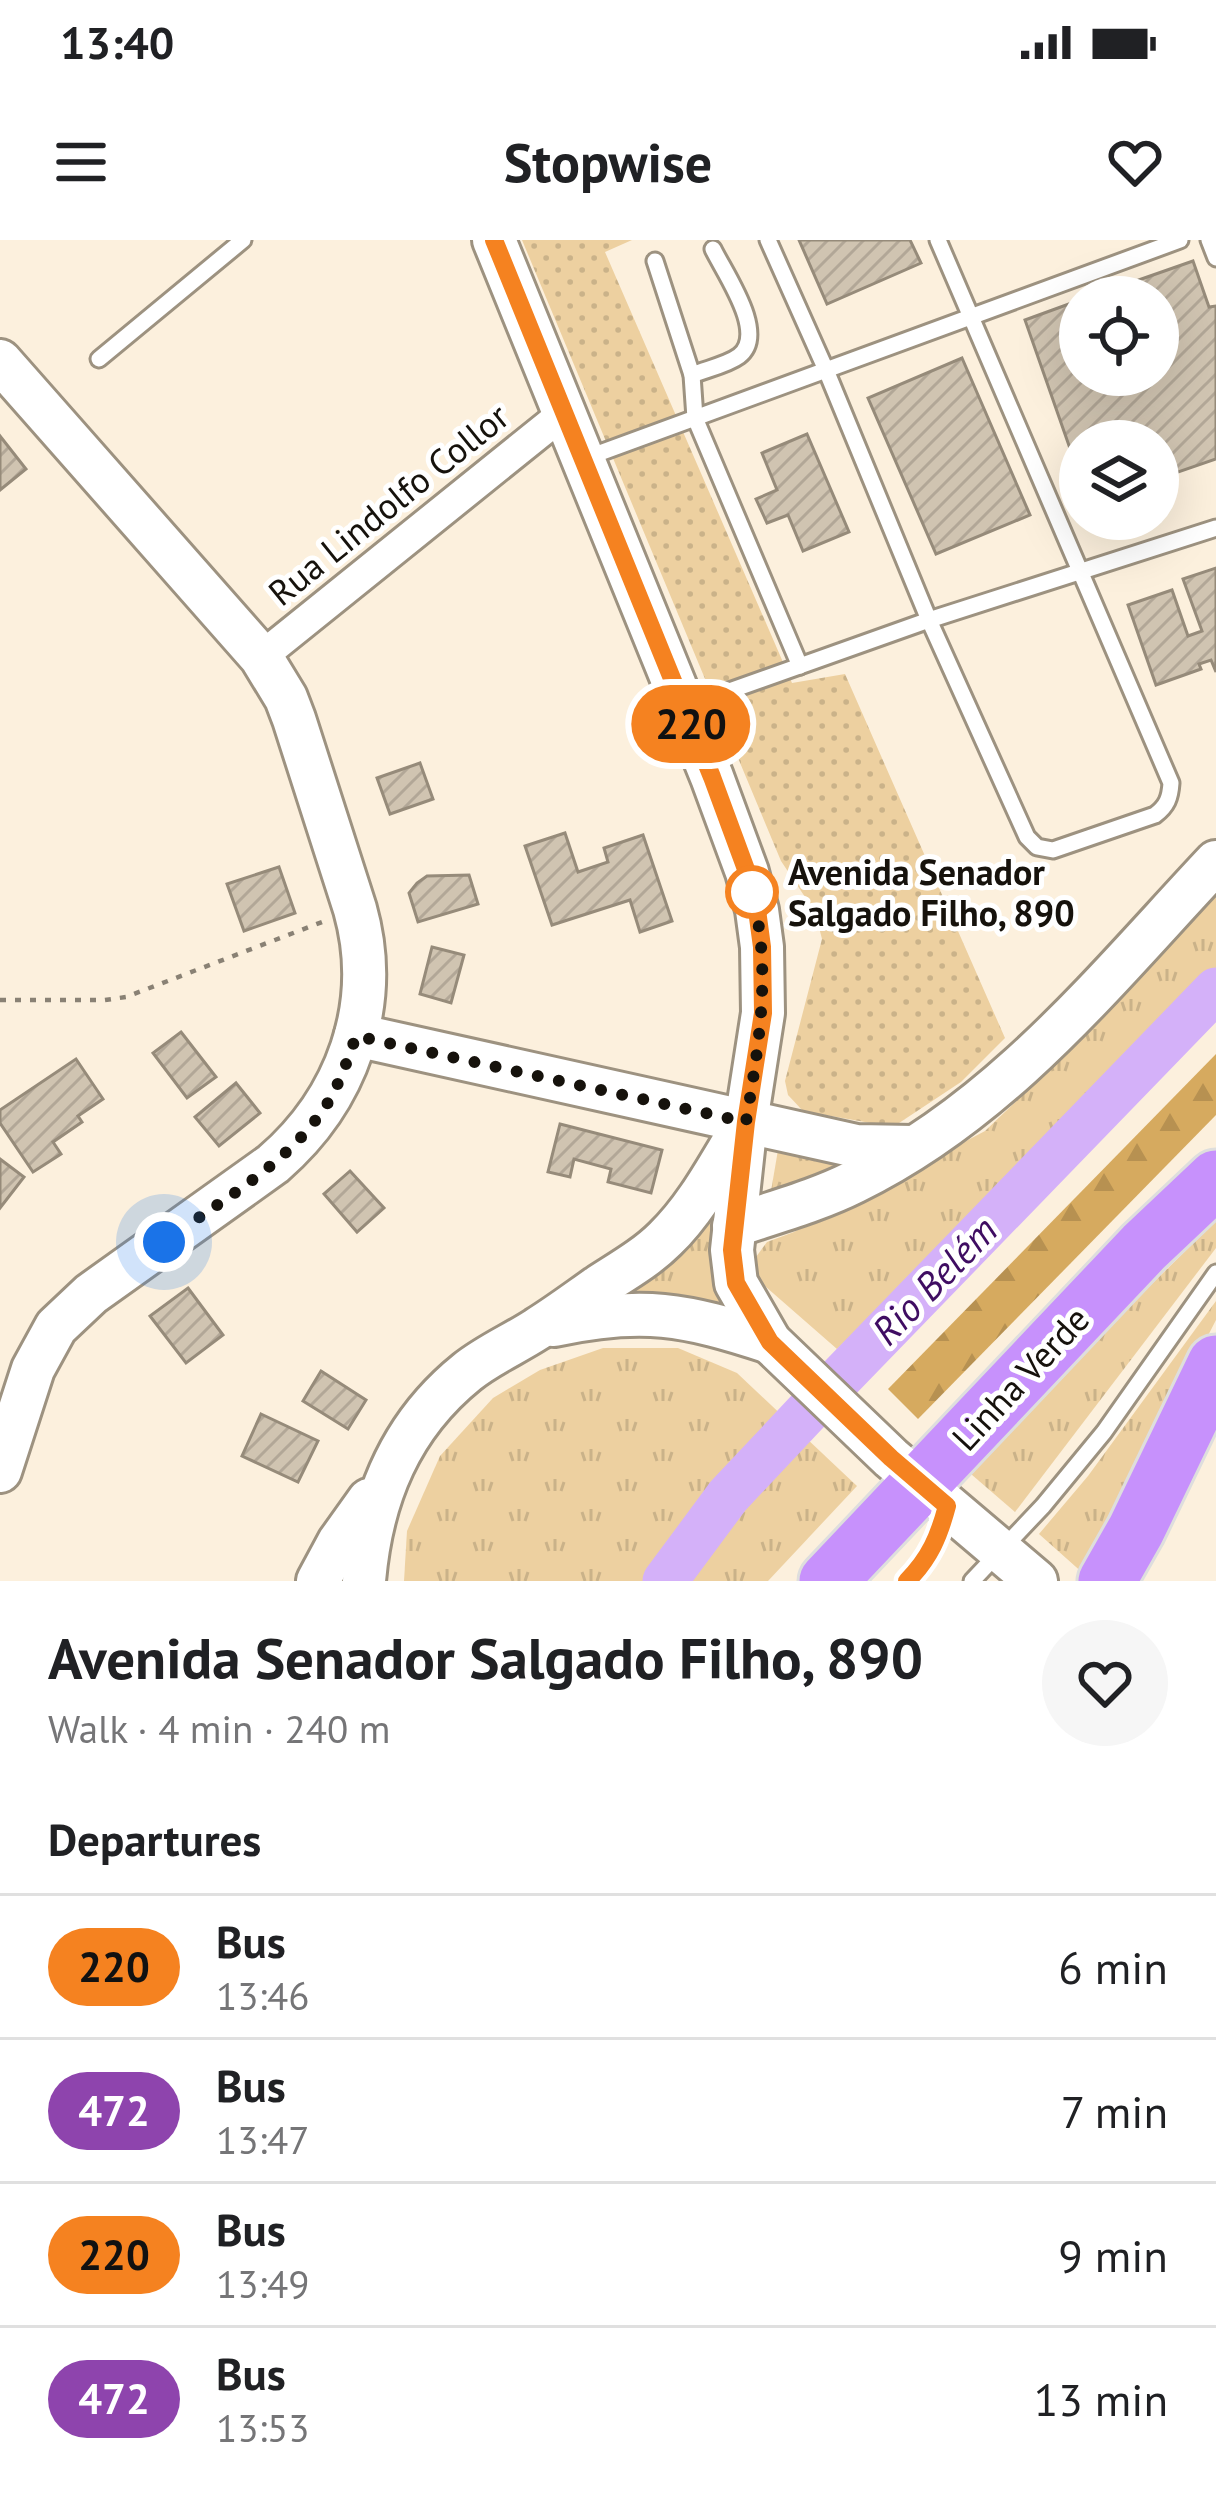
<!DOCTYPE html>
<html lang="en">
<head>
<meta charset="utf-8">
<style>
	:root { --surface:#fff; --page:#f6f6f6; --text:#202124; --muted:#757577; --line:#e0e0e0 }
	body { margin:0; font-family:"PT Sans",sans-serif; background:var(--page); color:var(--text); height:100vh; display:flex; flex-direction:column; font-size:45px; white-space:nowrap }
	* { box-sizing:border-box; margin:0 }
	p { font-size:39px; color:var(--muted) }
	.icon { flex:none; width:66px; height:66px; fill:none; stroke:currentColor; stroke-width:2; stroke-linecap:round; stroke-linejoin:round }
	.map { position:relative; height:1341px; overflow:hidden }
	.panel { display:flex; flex-direction:column; background:var(--surface); flex:1 }
	.panel>* { flex:none }
	.badge { padding:0 24px; border-radius:39px; font-size:42px; line-height:78px }
	.controls { position:absolute; left:1059px; top:36px; display:grid; gap:24px }
	.controls a { display:grid; place-items:center; width:120px; height:120px; border-radius:50%; background:var(--surface); box-shadow:0 12px 48px #0002; font-size:60px }
	.you { position:absolute; width:60px; height:60px; margin:-30px; border:9px solid #fff; border-radius:50%; background:#1a73e8; box-shadow:0 0 0 18px #1a73e833 }
	.map>.badge { position:absolute; translate:-50% -50%; box-shadow:0 0 0 6px #fff }
	h2 { padding:0 48px; font-size:45px; line-height:108px }
	.round { display:grid; place-items:center; flex:none; width:126px; height:126px; border-radius:63px; background:var(--page) }
	.headline { display:flex; align-items:center; justify-content:space-between; height:204px; padding:0 48px }
	h1 { font-size:57px; font-weight:600; line-height:90px }
	ul { padding:0; list-style:none }
	li { display:flex; align-items:center; gap:36px; height:144px; padding:0 48px; border-top:3px solid var(--line) }
	li div { flex:1 }
	li b { display:block; font-size:45px }
	li em { font-style:normal }
	li .badge { min-width:132px; font-weight:700; text-align:center }
	.status { display:flex; justify-content:space-between; align-items:center; height:84px; padding:0 60px; background:var(--surface); direction:ltr }
	.status svg { height:33px; fill:currentColor }
	header { display:flex; justify-content:space-between; align-items:center; height:156px; padding:0 48px; background:var(--surface); font-size:54px; font-weight:600 }
	.map>svg:first-child { display:block }
</style>
</head>
<body>
<div class="status"><b>13:40</b><svg viewBox="0 0 49 12"><path d="M0 12V9h3v3zM5 12V6h3v6zM10 12V3h3v9zM15 12V0h3v12zM26 1h20v11H26zM47 4h2v5h-2z"/></svg></div>
<header><svg class="icon" aria-label="menu" viewBox="0 0 24 24"><path d="M4 6h16M4 12h16M4 18h16"/></svg>Stopwise<svg class="icon" aria-label="heart" viewBox="0 0 24 24"><path d="M12 20l-8-8c-3-5 5-10 8-4 3-6 11-1 8 4z"/></svg></header>
<div class="map">
<svg width="1216" height="1341" viewBox="0 0 1216 1341">
	<defs>
		<pattern id="grass-tufts" width="24" height="20" patternUnits="userSpaceOnUse" patternTransform="scale(3)"><rect width="24" height="20" fill="#edd0a0"/><path d="M3 7l-1-3M5 7V3M7 7l1-3M15 17l-1-3M17 17v-4M19 17l1-3" fill="none" stroke="#cab289"/></pattern>
		<pattern id="forest-firs" width="22" height="20" patternUnits="userSpaceOnUse" patternTransform="scale(3)"><rect width="22" height="20" fill="#d6aa5f"/><path d="M5 1l3.5 6h-7zM16 11l3.5 6h-7z" fill="#b79151"/></pattern>
		<pattern id="park-dots" width="8" height="8" patternUnits="userSpaceOnUse" patternTransform="scale(3)"><rect width="8" height="8" fill="#edd0a0"/><path d="M2 2h.1M6 6h.1" fill="none" stroke="#cab289" stroke-width="1.8" stroke-linecap="round"/></pattern>
		<pattern id="building-hatch" width="6" height="6" patternUnits="userSpaceOnUse" patternTransform="scale(3)"><rect width="6" height="6" fill="#d0c4b1"/><path d="M-1 1l2-2M0 6l6-6M5 7l2-2" fill="none" stroke="#b2a797"/></pattern>
	</defs>
	<rect width="100%" height="100%" fill="#fcf0dd"/>
	<g fill="url(#grass-tufts)">
		<polygon points="1216,648 1216,733 1066,889 837,1109 758,1040 756,1017 767,1002 794,992 985,891 1029,849"/>
		<polygon points="779,904 863,924 770,957"/>
		<polygon points="708,970 717,974 727,1069 612,1059"/>
		<polygon points="1216,981 1216,1008 1015,1272 964,1228"/>
		<polygon points="1216,1061 1216,1080 1085,1335 1039,1294 1088,1236"/>
		<polygon points="603,1108 678,1108 737,1133 857,1246 768,1341 404,1341 407,1291 440,1216 493,1158 540,1130"/>
	</g>
	<polygon fill="url(#forest-firs)" points="1216,814 1216,875 918,1179 888,1149"/>
	<polygon fill="url(#park-dots)" points="522,0 632,0 605,12 792,443 845,434 1005,798 961,842 893,887 803,871 788,855 785,841 822,699 815,672 781,621"/>
	<g fill="none" stroke-linecap="round" stroke-linejoin="round">
		<polyline stroke="#d4b1f9" stroke-width="45" points="665,1341 728,1256 807,1172 1216,750"/>
	</g>
	<g fill="url(#building-hatch)" stroke="#968b7a" stroke-width="3">
		<polygon points="799,0 910,0 921,23 827,64"/>
		<polygon points="1193,21 1209,67 1216,66 1216,219 1158,239 1158,201 1080,201 1080,237 1025,80 1080,60 1080,135 1158,135 1158,57 1090,57"/>
		<polygon points="962,118 1030,275 936,314 868,158"/>
		<polygon points="807,194 849,292 803,311 788,275 767,283 756,259 777,250 762,213"/>
		<polygon points="0,196 26,229 0,250"/>
		<polygon points="1216,328 1216,432 1211,420 1199,424 1201,429 1156,445 1128,365 1172,350 1188,396 1202,391 1183,339"/>
		<polygon points="420,523 433,559 390,574 377,538"/>
		<polygon points="565,593 578,632 608,622 604,608 643,595 672,681 640,692 630,660 552,685 525,606"/>
		<polygon points="279,627 295,673 244,691 227,644"/>
		<polygon points="469,635 478,664 418,682 409,653 417,643 427,636"/>
		<polygon points="432,707 464,715 451,763 420,754"/>
		<polygon points="181,792 216,837 187,858 153,813"/>
		<polygon points="76,819 103,859 78,876 82,882 53,902 61,914 33,932 0,883 0,870"/>
		<polygon points="236,843 260,873 219,906 195,877"/>
		<polygon points="560,884 662,910 651,953 608,942 611,929 574,919 570,937 548,932"/>
		<polygon points="0,919 24,937 0,968"/>
		<polygon points="350,931 384,968 357,992 324,954"/>
		<polygon points="188,1048 223,1095 186,1123 150,1076"/>
		<polygon points="321,1131 366,1160 348,1189 303,1161"/>
		<polygon points="261,1174 318,1201 298,1242 242,1216"/>
	</g>
	<g fill="none" stroke-linecap="round" stroke-linejoin="round">
		<defs>
			<g id="lane">
				<path d="M768,0L826,130L929,380L1027,597L1037,607L1053,610L1155,575C1167,566 1170,558 1171,543L938,0"/>
				<polyline points="1209,0 1216,18"/>
				<polyline points="655,21 692,135 695,178 800,426"/>
				<polyline points="99,119 243,0"/>
				<path d="M692,135C706,129 727,125 739,116C768,94 725,34 713,9"/>
				<polyline points="586,218 1180,0"/>
				<polyline points="687,466 929,380 1216,288"/>
				<path d="M907,1341C928,1320 938,1300 945,1272"/>
				<polyline points="972,1341 1043,1266 1104,1192 1216,1033"/>
			</g>
			<polyline id="street" points="261,417 564,173"/>
			<g id="secondary">
				<polyline points="494,0 712,537 747,632 757,670 762,707 763,773 746,882 732,1010 736,1043 770,1102 891,1218 1036,1341"/>
				<path d="M0,121L261,417L286,458L294,479L355,669C382,765 347,860 273,924L91,1054L56,1087L33,1129L0,1231"/>
				<polyline points="356,795 856,906 913,907"/>
				<path d="M734,986C774,972 816,961 854,942C1002,870 1106,739 1216,622"/>
				<path d="M554,1085C642,1066 685,1074 770,1102"/>
				<polyline points="318,1341 339,1302 369,1260"/>
				<path d="M364,1341C371,1258 400,1186 467,1132C488,1115 514,1104 537,1089C558,1076 578,1061 598,1047C621,1032 646,1018 665,999C696,969 717,929 739,893"/>
			</g>
			<g id="highway">
				<polyline points="828,1341 1144,1007 1216,939"/>
				<polyline points="1107,1341 1136,1290 1216,1124"/>
			</g>
		</defs>
		<use href="#lane" stroke="#9d9280" stroke-width="21"/>
		<use href="#street" stroke="#9d9280" stroke-width="36"/>
		<use href="#secondary" stroke="#9d9280" stroke-width="48"/>
		<use href="#highway" stroke="#dededd" stroke-width="63"/>
		<polyline stroke="#898174" stroke-width="4.5" stroke-dasharray="6 9" stroke-linecap="butt" points="0,760 105,760 126,757 322,682"/>
		<use href="#lane" stroke="#fff" stroke-width="15"/>
		<use href="#street" stroke="#fff" stroke-width="30"/>
		<use href="#secondary" stroke="#fff" stroke-width="42"/>
		<use href="#highway" stroke="#c791fc" stroke-width="57"/>
	</g>
	<g fill="none" stroke-linecap="round" stroke-linejoin="round">
		<defs>
			<path id="line" d="M494,0L712,537L747,632L757,670L762,707L763,773L746,882L732,1010L736,1043L770,1102L891,1218L947,1266C939,1296 930,1318 907,1341"/>
		</defs>
		<use href="#line" stroke="#fff" stroke-width="27"/>
		<use href="#line" stroke="#f58220" stroke-width="18"/>
		<path stroke="#16120c" stroke-width="12" stroke-dasharray="0 21.6" d="M164,1002C220,961 289,924 327,864C340,843 348,819 356,796L746,882C759,804 772,730 752,652"/>
	</g>
	<circle fill="#fff" stroke="#f58220" stroke-width="6" cx="752" cy="652" r="24"/>
	<g text-anchor="middle" dominant-baseline="central" stroke-width="10" stroke-linejoin="round" paint-order="stroke">
		<g font-size="36" fill="#16120c" stroke="#fff">
			<text transform="translate(388 264) rotate(-39)">Rua Lindolfo Collor</text>
			<text transform="translate(1020 1138) rotate(-47)">Linha Verde</text>
		</g>
		<g font-size="36" font-weight="bold" fill="#16120c" stroke="#fff" text-anchor="start">
			<text x="788" y="631">Avenida Senador<tspan x="788" dy="41">Salgado Filho, 890</tspan></text>
		</g>
		<g font-size="39" font-style="italic" fill="#3f0d62" stroke="#fff">
			<text transform="translate(934 1040) rotate(-46)">Rio Belém</text>
		</g>
	</g>
</svg>
<div class="controls">
<a><svg class="icon" aria-label="locate" viewBox="0 0 24 24"><circle cx="12" cy="12" r="6"/><path d="M12 2v4M12 18v4M2 12h4M18 12h4"/></svg></a>
<a><svg class="icon" aria-label="layers" viewBox="0 0 24 24"><path d="M12 4l9 5-9 5-9-5zM3 14l9 5 9-5"/></svg></a>
</div>
<div class="you" style="left:164px;top:1002px"></div>
<b class="badge" style="left:691px;top:484px;background:#f58220;color:#111">220</b>
</div>
<section class="panel">
<div class="headline"><div><h1>Avenida Senador Salgado Filho, 890</h1><p>Walk · 4 min · 240 m</p></div><a class="round"><svg class="icon" aria-label="heart" viewBox="0 0 24 24"><path d="M12 20l-8-8c-3-5 5-10 8-4 3-6 11-1 8 4z"/></svg></a></div>
<h2>Departures</h2>
<ul>
<li><span class="badge" style="background:#f58220;color:#111">220</span><div><b>Bus</b><p>13:46</p></div><em>6 min</em></li>
<li><span class="badge" style="background:#8e44ad;color:#fff">472</span><div><b>Bus</b><p>13:47</p></div><em>7 min</em></li>
<li><span class="badge" style="background:#f58220;color:#111">220</span><div><b>Bus</b><p>13:49</p></div><em>9 min</em></li>
<li><span class="badge" style="background:#8e44ad;color:#fff">472</span><div><b>Bus</b><p>13:53</p></div><em>13 min</em></li>
</ul>
</section>
</body>
</html>
